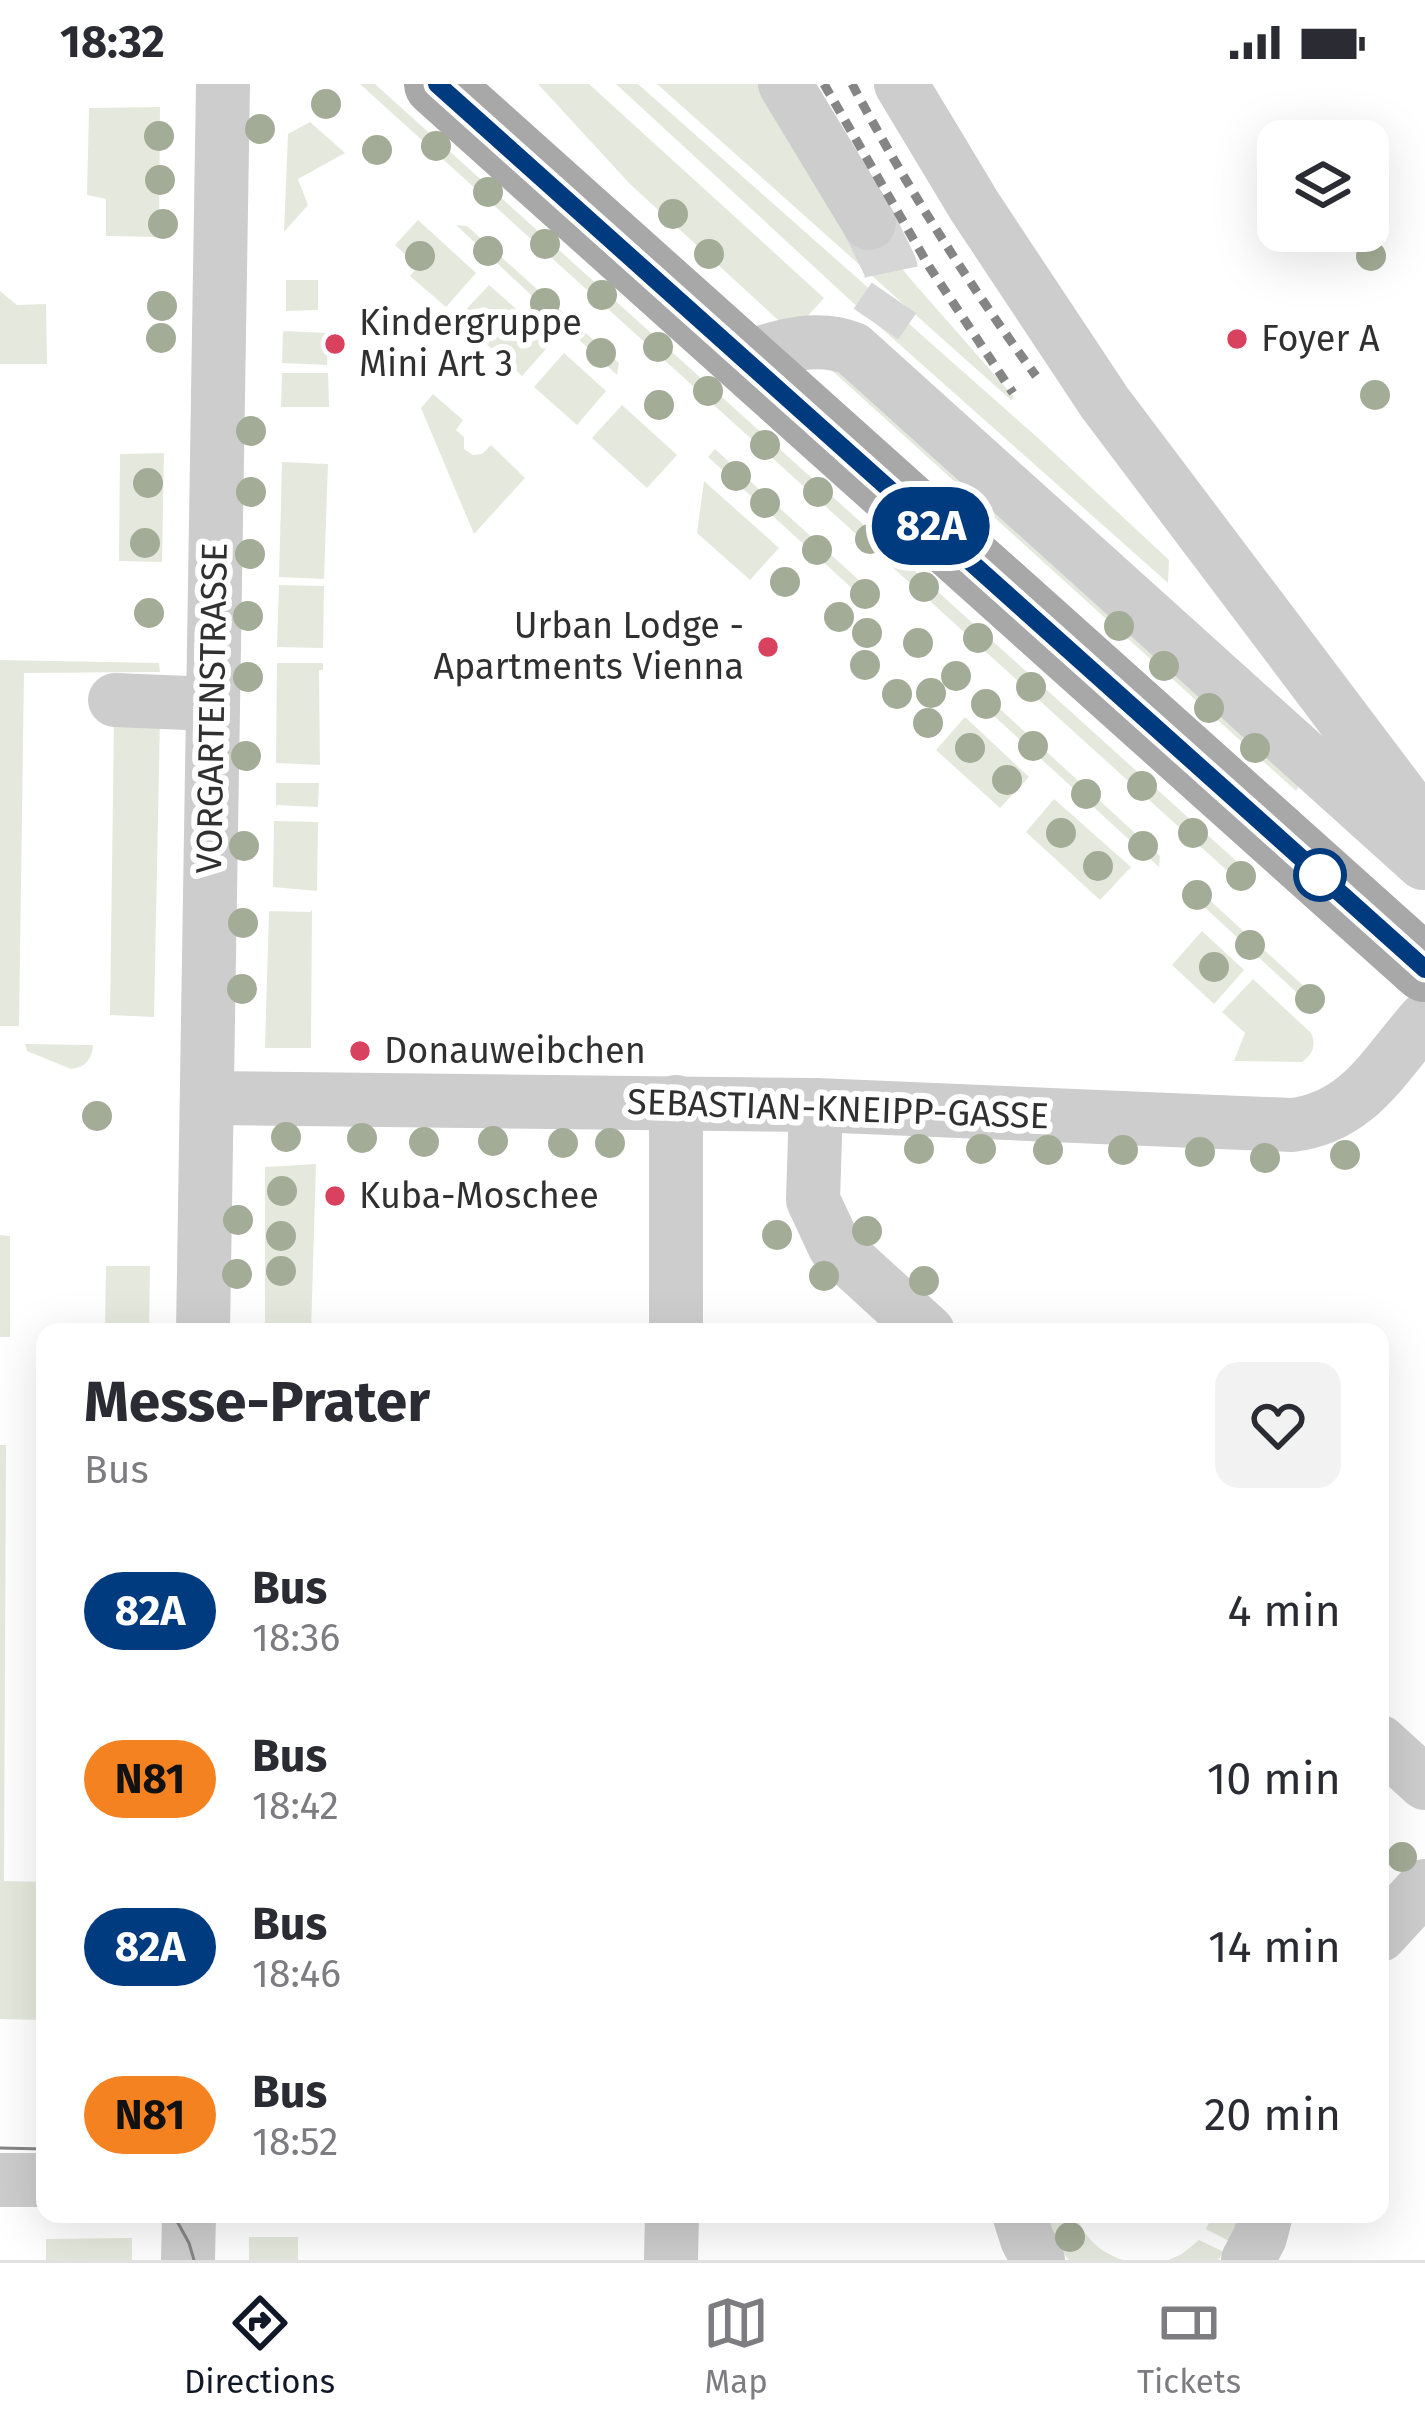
<!DOCTYPE html>
<html lang="en">
<head>
<meta charset="utf-8">
<style>
	:root { --surface:#fff; --page:#f2f2f3; --text:#2b2b33; --muted:#7c7c81; --line:#e1e1e2; --accent:#111827 }
	body { margin:0; font-family:"Fira Sans",sans-serif; background:var(--page); color:var(--text); height:100vh; display:flex; flex-direction:column; font-size:45px; white-space:nowrap }
	* { box-sizing:border-box; margin:0 }
	p { font-size:39px; color:var(--muted) }
	.icon { flex:none; width:66px; height:66px; fill:none; stroke:currentColor; stroke-width:2; stroke-linecap:round; stroke-linejoin:round }
	.map { position:relative; flex:1; overflow:hidden }
	.panel { position:absolute; left:36px; top:1239px; width:1353px; height:900px; display:flex; flex-direction:column; background:var(--surface); border-radius:24px; box-shadow:0 12px 48px #0002 }
	.panel>* { flex:none }
	.badge { padding:0 24px; border-radius:39px; font-size:42px; line-height:78px }
	.fabs { position:absolute; left:1257px; top:36px; display:grid; gap:24px }
	.fabs a { display:grid; place-items:center; width:132px; height:132px; border-radius:24px; background:var(--surface); box-shadow:0 12px 48px #0002; font-size:60px }
	.map>.badge { position:absolute; translate:-50% -50%; box-shadow:0 0 0 6px #fff }
	.round { display:grid; place-items:center; flex:none; width:126px; height:126px; border-radius:24px; background:var(--page) }
	.summary { display:flex; align-items:center; justify-content:space-between; height:204px; padding:0 48px }
	h1 { font-size:57px; font-weight:700; line-height:90px }
	ul { padding:0; list-style:none }
	li { display:flex; align-items:center; gap:36px; height:168px; padding:0 48px }
	li div { flex:1 }
	li b { display:block; font-size:45px }
	li em { font-style:normal }
	li .badge { min-width:132px; font-weight:700; text-align:center }
	.status { display:flex; justify-content:space-between; align-items:center; height:84px; padding:0 60px; background:var(--surface); direction:ltr }
	.status svg { height:33px; fill:currentColor }
	.dock { display:flex; justify-content:space-around; align-items:center; height:168px; border-top:3px solid var(--line); background:var(--surface); font-size:33px; color:var(--muted) }
	.dock a { display:grid; justify-items:center; gap:6px }
	.dock .selected { color:var(--accent) }
	.map>svg:first-child { display:block }
</style>
</head>
<body>
<div class="status"><b>18:32</b><svg viewBox="0 0 49 12"><path d="M0 12V9h3v3zM5 12V6h3v6zM10 12V3h3v9zM15 12V0h3v12zM26 1h20v11H26zM47 4h2v5h-2z"/></svg></div>
<div class="map">
<svg width="1425" height="2176" viewBox="0 0 1425 2176">
	<rect width="100%" height="100%" fill="#fff"/>
	<g fill="#e5e9dd">
		<polygon points="360,0 375,0 1253,792 1244,802"/>
		<polygon points="538,0 589,0 824,214 794,247 790,247 630,100"/>
		<polygon points="616,0 638,0 1038,354 1169,476 1168,499 863,228"/>
		<polygon points="657,0 768,0 907,191 1014,313 1011,316"/>
		<polygon points="160,23 159,153 106,152 106,115 87,111 89,24"/>
		<polygon points="310,38 345,69 298,95 308,121 284,148 288,50"/>
		<polygon points="418,136 476,189 446,223 410,192 418,182 395,161"/>
		<polygon points="456,141 467,142 619,279 617,291"/>
		<polygon points="286,196 318,196 318,226 286,227"/>
		<polygon points="489,201 553,257 522,292 458,234"/>
		<polygon points="0,207 17,221 46,220 47,280 0,280"/>
		<polygon points="283,247 328,249 327,281 282,279"/>
		<polygon points="564,269 606,307 577,341 534,303"/>
		<polygon points="825,270 1307,690 1296,707 816,272"/>
		<polygon points="282,289 328,289 329,323 281,323"/>
		<polygon points="433,310 463,336 456,346 464,353 464,365 473,371 482,370 491,361 525,394 474,450 421,324"/>
		<polygon points="622,321 677,371 647,404 592,354"/>
		<polygon points="715,365 873,509 866,517 708,373"/>
		<polygon points="164,369 162,478 119,477 120,370"/>
		<polygon points="282,378 328,380 324,495 279,493"/>
		<polygon points="704,397 779,464 750,496 697,449"/>
		<polygon points="279,501 324,502 323,564 277,563"/>
		<polygon points="0,576 159,579 160,588 24,589 19,942 0,942"/>
		<polygon points="277,579 323,579 323,586 319,586 320,681 276,679"/>
		<polygon points="987,613 1160,772 1159,783 981,620"/>
		<polygon points="965,633 1029,693 1000,724 936,666"/>
		<polygon points="160,635 154,933 110,931 114,636"/>
		<polygon points="276,699 319,699 318,723 276,721"/>
		<polygon points="1054,715 1131,783 1100,816 1026,748"/>
		<polygon points="274,737 318,738 317,807 273,803"/>
		<polygon points="1192,800 1320,917 1320,918 1309,920 1186,806"/>
		<polygon points="312,826 311,964 265,964 269,827 310,828"/>
		<polygon points="1202,847 1244,886 1214,920 1172,881"/>
		<path d="M1253,895L1311,949C1317,961 1312,971 1302,978L1234,977L1245,949L1222,928Z"/>
		<path d="M25,960L93,961C92,975 86,983 71,985L27,967Z"/>
		<polygon points="316,1080 311,1248 265,1248 265,1083"/>
		<polygon points="0,1151 10,1152 10,1253 0,1253"/>
		<polygon points="106,1182 150,1182 149,1248 105,1248"/>
		<polygon points="0,1361 6,1361 4,1797 45,1798 45,1936 0,1935"/>
		<path d="M1045,2130H1075C1084,2153 1099,2168 1123,2176H1069L1056,2159Z"/>
		<polygon points="1213,2130 1241,2130 1231,2158 1206,2145"/>
		<rect x="249" y="2153" width="49" height="23"/>
		<polygon points="132,2154 132,2176 46,2176 46,2155"/>
		<polygon points="1199,2156 1224,2168 1218,2176 1168,2176 1182,2170"/>
	</g>
	<g fill="none" stroke-linecap="round" stroke-linejoin="round">
		<polyline stroke="#d6d6d6" stroke-width="54" stroke-dasharray="54 27" stroke-linecap="butt" points="869,139 890,182 896,211 876,240"/>
		<g stroke="#cdcdcd" stroke-width="54">
			<polyline points="785,0 869,139"/>
			<polyline points="901,0 975,123 1105,319 1425,743"/>
			<path d="M743,274C779,263 817,250 853,265L1423,779"/>
			<polyline points="115,616 212,620"/>
			<path d="M207,1014L816,1021L1292,1041C1359,1033 1384,981 1425,935"/>
			<polyline points="816,1021 813,1116 835,1163 928,1248"/>
			<polyline points="203,1248 223,0"/>
			<polyline points="676,1248 676,1018"/>
			<polyline points="1380,1658 1425,1699"/>
			<polyline points="1380,1851 1425,1802"/>
			<polyline points="0,2096 45,2096"/>
			<polyline points="1019,2130 1027,2155 1038,2176"/>
			<polyline points="188,2176 189,2130"/>
			<polyline points="671,2176 672,2130"/>
			<polyline points="1248,2176 1260,2153 1266,2130"/>
		</g>
		<polyline stroke="#a8a8a8" stroke-width="66" points="437,0 1425,885"/>
		<g stroke="#858585" stroke-width="3">
			<polyline points="0,2064 45,2065"/>
			<polyline points="173,2130 189,2159 194,2176"/>
		</g>
		<g stroke="#858585" stroke-width="9" stroke-dasharray="12 9" stroke-linecap="butt">
			<polyline points="824,0 930,184 1013,309"/>
			<path d="M852,0C906,102 968,199 1036,292"/>
		</g>
	</g>
	<g fill="#a3ac96">
		<circle cx="326" cy="20" r="15"/>
		<circle cx="260" cy="45" r="15"/>
		<circle cx="159" cy="52" r="15"/>
		<circle cx="436" cy="62" r="15"/>
		<circle cx="377" cy="66" r="15"/>
		<circle cx="160" cy="96" r="15"/>
		<circle cx="488" cy="108" r="15"/>
		<circle cx="673" cy="130" r="15"/>
		<circle cx="163" cy="140" r="15"/>
		<circle cx="545" cy="160" r="15"/>
		<circle cx="488" cy="167" r="15"/>
		<circle cx="709" cy="170" r="15"/>
		<circle cx="420" cy="172" r="15"/>
		<circle cx="1371" cy="172" r="15"/>
		<circle cx="602" cy="211" r="15"/>
		<circle cx="545" cy="219" r="15"/>
		<circle cx="162" cy="222" r="15"/>
		<circle cx="161" cy="254" r="15"/>
		<circle cx="658" cy="263" r="15"/>
		<circle cx="601" cy="269" r="15"/>
		<circle cx="708" cy="307" r="15"/>
		<circle cx="1375" cy="311" r="15"/>
		<circle cx="659" cy="321" r="15"/>
		<circle cx="251" cy="347" r="15"/>
		<circle cx="765" cy="361" r="15"/>
		<circle cx="736" cy="392" r="15"/>
		<circle cx="148" cy="399" r="15"/>
		<circle cx="251" cy="408" r="15"/>
		<circle cx="818" cy="408" r="15"/>
		<circle cx="765" cy="419" r="15"/>
		<circle cx="870" cy="455" r="15"/>
		<circle cx="145" cy="459" r="15"/>
		<circle cx="817" cy="466" r="15"/>
		<circle cx="250" cy="470" r="15"/>
		<circle cx="785" cy="498" r="15"/>
		<circle cx="924" cy="503" r="15"/>
		<circle cx="865" cy="510" r="15"/>
		<circle cx="149" cy="529" r="15"/>
		<circle cx="248" cy="532" r="15"/>
		<circle cx="839" cy="533" r="15"/>
		<circle cx="1119" cy="542" r="15"/>
		<circle cx="867" cy="549" r="15"/>
		<circle cx="978" cy="554" r="15"/>
		<circle cx="918" cy="559" r="15"/>
		<circle cx="865" cy="581" r="15"/>
		<circle cx="1164" cy="582" r="15"/>
		<circle cx="956" cy="592" r="15"/>
		<circle cx="248" cy="593" r="15"/>
		<circle cx="1031" cy="603" r="15"/>
		<circle cx="931" cy="609" r="15"/>
		<circle cx="897" cy="610" r="15"/>
		<circle cx="986" cy="620" r="15"/>
		<circle cx="1209" cy="624" r="15"/>
		<circle cx="928" cy="639" r="15"/>
		<circle cx="1033" cy="662" r="15"/>
		<circle cx="970" cy="664" r="15"/>
		<circle cx="1255" cy="664" r="15"/>
		<circle cx="246" cy="672" r="15"/>
		<circle cx="1007" cy="696" r="15"/>
		<circle cx="1142" cy="702" r="15"/>
		<circle cx="1086" cy="710" r="15"/>
		<circle cx="1061" cy="749" r="15"/>
		<circle cx="1193" cy="749" r="15"/>
		<circle cx="244" cy="762" r="15"/>
		<circle cx="1143" cy="762" r="15"/>
		<circle cx="1098" cy="782" r="15"/>
		<circle cx="1241" cy="792" r="15"/>
		<circle cx="1197" cy="811" r="15"/>
		<circle cx="243" cy="839" r="15"/>
		<circle cx="1250" cy="861" r="15"/>
		<circle cx="1214" cy="883" r="15"/>
		<circle cx="242" cy="905" r="15"/>
		<circle cx="1310" cy="915" r="15"/>
		<circle cx="97" cy="1032" r="15"/>
		<circle cx="286" cy="1053" r="15"/>
		<circle cx="362" cy="1054" r="15"/>
		<circle cx="493" cy="1057" r="15"/>
		<circle cx="424" cy="1058" r="15"/>
		<circle cx="563" cy="1059" r="15"/>
		<circle cx="610" cy="1059" r="15"/>
		<circle cx="919" cy="1065" r="15"/>
		<circle cx="981" cy="1065" r="15"/>
		<circle cx="1048" cy="1066" r="15"/>
		<circle cx="1123" cy="1066" r="15"/>
		<circle cx="1200" cy="1068" r="15"/>
		<circle cx="1345" cy="1071" r="15"/>
		<circle cx="1265" cy="1074" r="15"/>
		<circle cx="282" cy="1107" r="15"/>
		<circle cx="238" cy="1136" r="15"/>
		<circle cx="867" cy="1147" r="15"/>
		<circle cx="777" cy="1151" r="15"/>
		<circle cx="281" cy="1152" r="15"/>
		<circle cx="281" cy="1187" r="15"/>
		<circle cx="237" cy="1190" r="15"/>
		<circle cx="824" cy="1192" r="15"/>
		<circle cx="924" cy="1197" r="15"/>
		<circle cx="1402" cy="1773" r="15"/>
		<circle cx="1070" cy="2153" r="15"/>
	</g>
	<g fill="none" stroke-linecap="round" stroke-linejoin="round">
		<defs>
			<polyline id="line" points="437,0 1425,885"/>
		</defs>
		<use href="#line" stroke="#fff" stroke-width="27"/>
		<use href="#line" stroke="#003b80" stroke-width="18"/>
	</g>
	<g fill="#d8425e" stroke="#fff" stroke-width="4.5">
		<circle cx="1237" cy="255" r="12"/>
		<circle cx="335" cy="260" r="12"/>
		<circle cx="768" cy="563" r="12"/>
		<circle cx="360" cy="967" r="12"/>
		<circle cx="335" cy="1112" r="12"/>
	</g>
	<circle fill="#fff" stroke="#003b80" stroke-width="6" cx="1320" cy="791" r="24"/>
	<g text-anchor="middle" dominant-baseline="central" stroke-width="12" stroke-linejoin="round" paint-order="stroke">
		<g font-size="36" fill="#303030" stroke="#fff" text-anchor="start">
			<text x="359" y="239">Kindergruppe<tspan x="359" dy="41">Mini Art 3</tspan></text>
			<text x="1261" y="255">Foyer A</text>
			<text x="744" y="542" text-anchor="end">Urban Lodge -<tspan x="744" dy="41">Apartments Vienna</tspan></text>
			<text x="384" y="967">Donauweibchen</text>
			<text x="359" y="1112">Kuba-Moschee</text>
		</g>
		<g font-size="36" fill="#303030" stroke="#fff">
			<text transform="translate(212 624) rotate(-89)">VORGARTENSTRASSE</text>
			<text transform="translate(838 1025) rotate(2)">SEBASTIAN-KNEIPP-GASSE</text>
		</g>
	</g>
</svg>
<div class="fabs">
<a><svg class="icon" aria-label="layers" viewBox="0 0 24 24"><path d="M12 4l9 5-9 5-9-5zM3 14l9 5 9-5"/></svg></a>
</div>
<b class="badge" style="left:931px;top:442px;background:#003b80;color:#fff">82A</b>
<section class="panel">
<div class="summary"><div><h1>Messe-Prater</h1><p>Bus</p></div><a class="round"><svg class="icon" aria-label="heart" viewBox="0 0 24 24"><path d="M12 20l-8-8c-3-5 5-10 8-4 3-6 11-1 8 4z"/></svg></a></div>
<ul>
<li><span class="badge" style="background:#003b80;color:#fff">82A</span><div><b>Bus</b><p>18:36</p></div><em>4 min</em></li>
<li><span class="badge" style="background:#f58220;color:#111">N81</span><div><b>Bus</b><p>18:42</p></div><em>10 min</em></li>
<li><span class="badge" style="background:#003b80;color:#fff">82A</span><div><b>Bus</b><p>18:46</p></div><em>14 min</em></li>
<li><span class="badge" style="background:#f58220;color:#111">N81</span><div><b>Bus</b><p>18:52</p></div><em>20 min</em></li>
</ul>
</section>
</div>
<nav class="dock">
<a class="selected"><svg class="icon" aria-label="directions" viewBox="0 0 24 24"><path d="M12 3l9 9-9 9-9-9zM9 14v-3h6M13 9l2 2-2 2"/></svg>Directions</a>
<a><svg class="icon" aria-label="map" viewBox="0 0 24 24"><path d="M3 6l6-2 6 2 6-2v14l-6 2-6-2-6 2zM9 4v14M15 6v14"/></svg>Map</a>
<a><svg class="icon" aria-label="tickets" viewBox="0 0 24 24"><path d="M3 7h18v10H3zM15 7v10"/></svg>Tickets</a>
</nav>
</body>
</html>
